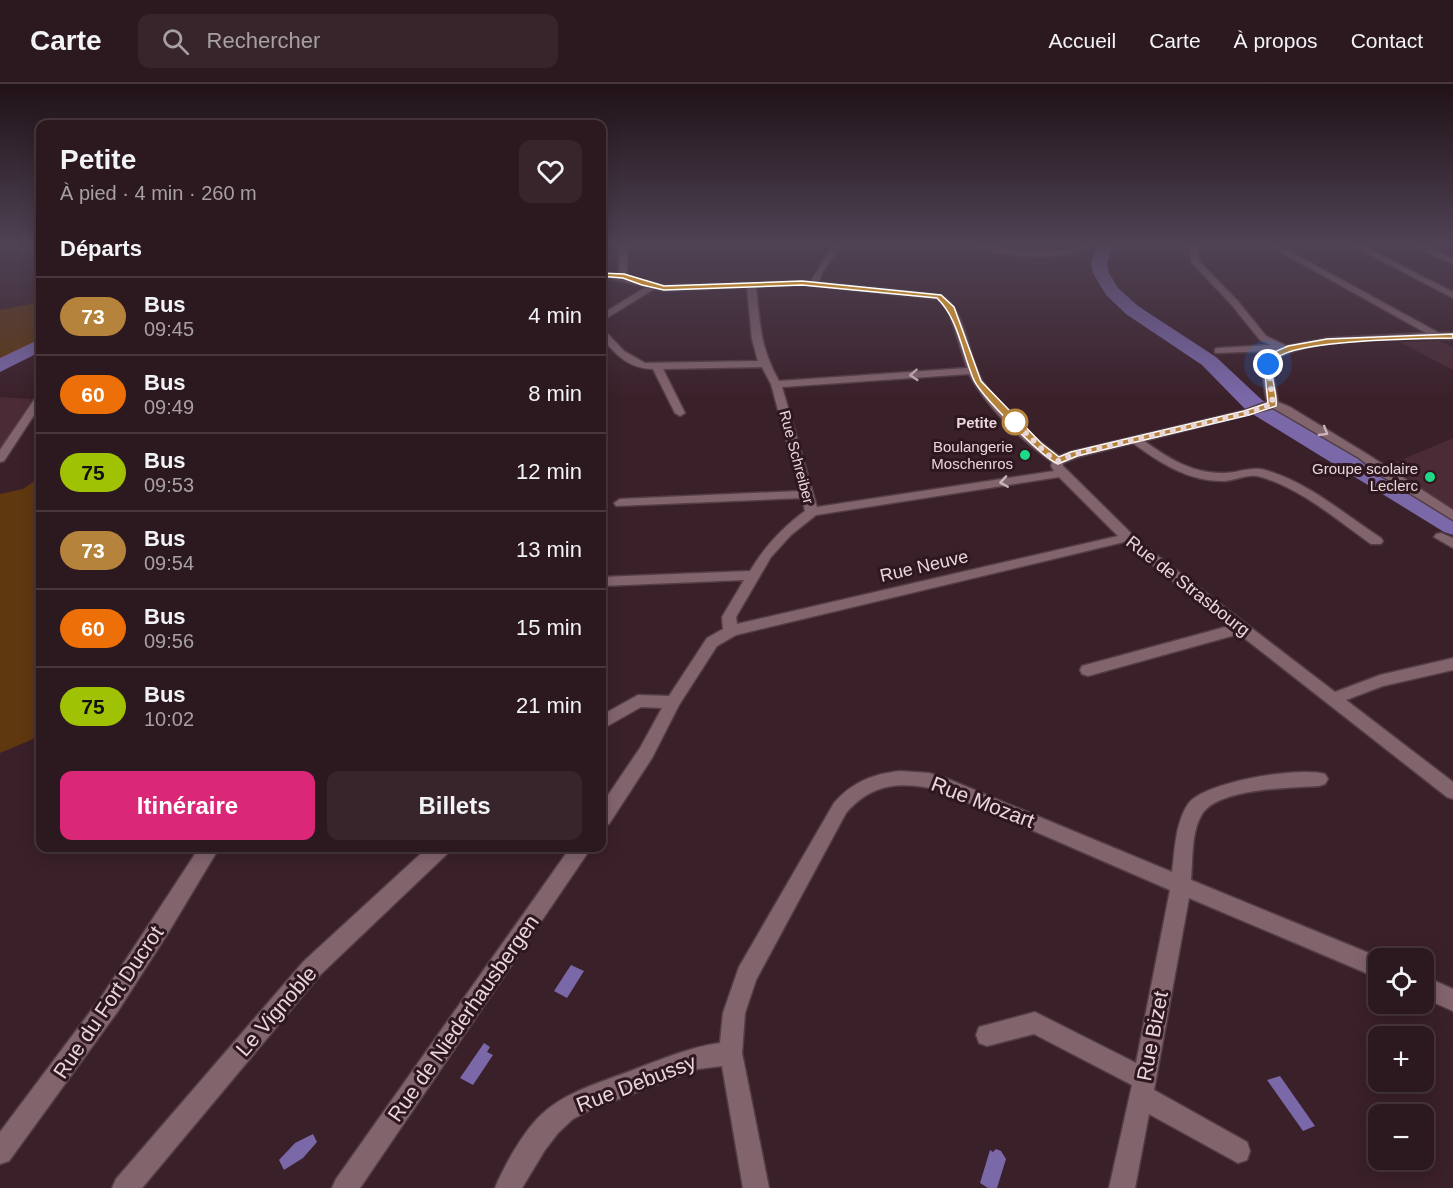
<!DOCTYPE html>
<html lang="fr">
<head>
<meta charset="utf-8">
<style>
	:root { --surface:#2c181f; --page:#38252c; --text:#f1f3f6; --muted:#a6a0a4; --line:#48373d; --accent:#db2777 }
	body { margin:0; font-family:Helvetica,sans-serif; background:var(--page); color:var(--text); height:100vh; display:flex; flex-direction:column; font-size:22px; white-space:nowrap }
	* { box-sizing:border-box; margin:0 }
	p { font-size:20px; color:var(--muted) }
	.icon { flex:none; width:33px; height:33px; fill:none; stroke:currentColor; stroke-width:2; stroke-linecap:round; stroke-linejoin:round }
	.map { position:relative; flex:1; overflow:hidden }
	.sheet { position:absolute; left:36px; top:36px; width:570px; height:732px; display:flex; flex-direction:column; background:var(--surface); border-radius:12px; box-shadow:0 3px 15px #0003,0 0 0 2px var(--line) }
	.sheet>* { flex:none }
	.badge { padding:0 12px; border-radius:20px; font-size:21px; line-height:39px }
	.controls { position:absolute; left:1368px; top:864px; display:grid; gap:12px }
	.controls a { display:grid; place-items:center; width:66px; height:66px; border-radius:12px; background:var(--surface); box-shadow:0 3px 15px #0003,0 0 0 2px var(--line); font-size:30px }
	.you { position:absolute; width:30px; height:30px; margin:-15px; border:4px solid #fff; border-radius:50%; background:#1a73e8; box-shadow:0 0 0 9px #1a73e833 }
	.map>.badge { position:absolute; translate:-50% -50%; box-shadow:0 0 0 3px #fff }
	h2 { padding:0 24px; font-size:22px; line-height:54px }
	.round { display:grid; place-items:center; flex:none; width:63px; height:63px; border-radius:12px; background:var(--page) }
	.head { display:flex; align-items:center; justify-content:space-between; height:102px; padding:0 24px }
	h1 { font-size:28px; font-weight:800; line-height:45px }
	.cta { display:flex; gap:12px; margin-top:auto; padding:12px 24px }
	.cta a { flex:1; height:69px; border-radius:12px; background:var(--accent); color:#fff; font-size:24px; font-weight:800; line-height:69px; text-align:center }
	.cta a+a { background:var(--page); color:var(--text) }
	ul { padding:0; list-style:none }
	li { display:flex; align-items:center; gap:18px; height:78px; padding:0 24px; border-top:2px solid var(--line) }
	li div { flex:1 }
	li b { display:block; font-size:22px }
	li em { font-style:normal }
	li .badge { min-width:66px; font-weight:700; text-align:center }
	header { display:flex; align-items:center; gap:36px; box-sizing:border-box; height:84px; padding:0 30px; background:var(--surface); border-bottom:2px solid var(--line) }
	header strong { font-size:28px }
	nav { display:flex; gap:33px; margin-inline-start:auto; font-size:21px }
	.search { width:420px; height:54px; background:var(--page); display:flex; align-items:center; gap:15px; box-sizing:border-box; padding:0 21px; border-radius:12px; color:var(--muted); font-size:22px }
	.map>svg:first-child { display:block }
</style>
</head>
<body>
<header>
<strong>Carte</strong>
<div class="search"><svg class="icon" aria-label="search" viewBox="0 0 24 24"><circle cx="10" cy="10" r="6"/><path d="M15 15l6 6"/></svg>Rechercher</div>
<nav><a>Accueil</a><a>Carte</a><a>À propos</a><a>Contact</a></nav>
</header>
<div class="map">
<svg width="1453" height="1104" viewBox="0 0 1453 1104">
	<rect width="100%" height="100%" fill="#3a2029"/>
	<g fill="#4b2b36">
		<polygon points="1439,257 1453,263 1453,286 1400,258"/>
		<polygon points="0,313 31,315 27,341 0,372"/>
		<polygon points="1453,354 1453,424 1452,424 1421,405 1392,380"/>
	</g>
	<g fill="#5f380f">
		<polygon points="40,218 40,261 0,283 0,226"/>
		<polygon points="40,393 40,652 0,669 0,410 23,405"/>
	</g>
	<g fill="#7a68a9">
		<polygon points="571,881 584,887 567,914 554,907"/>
		<polygon points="484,959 490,963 487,968 493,971 473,1001 460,994"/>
		<polygon points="1280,992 1315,1042 1303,1047 1267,996"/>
		<polygon points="313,1050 317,1058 303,1074 284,1086 279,1076 295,1059"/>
		<polygon points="996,1065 1001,1067 1006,1075 997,1104 988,1104 980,1099 990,1066 993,1068"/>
	</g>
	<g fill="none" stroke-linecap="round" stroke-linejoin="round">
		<g fill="#7a68a9" fill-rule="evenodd">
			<polygon points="1097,161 1113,161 1107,180 1109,189 1118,204 1138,222 1216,273 1262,316 1453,432 1453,451 1444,448 1246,326 1202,281 1126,230 1106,211 1093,189 1091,180"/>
			<polygon points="40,255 40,268 0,288 0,274"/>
		</g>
		<defs>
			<g id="minor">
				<path d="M619,161H627V192L664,201L811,197L833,161H841L822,189L819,198L942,211C969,232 966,270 983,298C1001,326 1032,353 1059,372L1070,368L1243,327L1267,318C1264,300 1257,279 1275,267L1215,269V265L1218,264L1271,261L1260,256L1231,220L1192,179L1189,161H1197L1199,177L1237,216L1266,252L1287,262L1328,254L1426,249L1268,161H1278L1439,249H1453V255C1407,254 1313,251 1275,276L1273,290L1278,318L1290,323L1367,370L1453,426V436L1380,391L1359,374L1273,324L1144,357C1168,374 1193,390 1224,389C1238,389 1251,382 1265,386C1308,398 1344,430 1381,454L1383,457L1381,460H1371C1337,436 1302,405 1261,393C1249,389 1237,396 1225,397C1189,398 1160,379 1133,359L1078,373L1063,379V382L1142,460L1335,608L1380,591L1453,574V586L1383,602L1346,616L1453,698V715L1447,713L1239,550L1088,592L1082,590L1080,586L1082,582L1229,542L1124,458L736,551L717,562L679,621L652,674L609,740L602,742V720L640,664L662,624L641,623L602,645V631L638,611L669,612L707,554L723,545L722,533L744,496L602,502V493L750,487C765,462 782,444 805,427L802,414L616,422L614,419L620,415L800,407L771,300L762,283L663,285L685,329L680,332L675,329L653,285C630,285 616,271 602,254V246L605,247L624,267L645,279L758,277L752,255L747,203L664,207L654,205L602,237V230L646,203L602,193V189L619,191ZM802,201L937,215L949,228L967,284L779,297C760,263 760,241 756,203ZM969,290C987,324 1021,356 1052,378L1051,382L1054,387L817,423L782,303ZM1059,393L1118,452L737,540L736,533L771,473L791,451L816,431Z"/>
				<path d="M975,161L1050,168L1092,161C1069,178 999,174 975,161Z"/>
				<polygon points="1351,161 1361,161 1453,208 1453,214"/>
				<polygon points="1412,161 1423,161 1453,175 1453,180"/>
				<polygon points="40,312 40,322 4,377 0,378 0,366 36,313"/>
				<polygon points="1441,449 1453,454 1453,464 1434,453 1436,450"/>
				<path d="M900,687L929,689L948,695L1172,788C1175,766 1175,740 1188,720C1203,698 1301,682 1325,690L1328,695L1325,700L1319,702C1291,704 1215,704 1201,732C1191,750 1193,776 1191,796L1381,874H1378V894L1189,814L1154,1006L1247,1058L1250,1067L1247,1076L1238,1079L1149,1030L1135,1104H1109L1132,1001L1034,950L987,962L979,959L976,951L979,943L1035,928L1136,979L1170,806L939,706C901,697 872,699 846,729L756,896L745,929L742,969L769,1104H743L722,982L698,985L592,1025L573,1035L558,1049L545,1066L522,1104H495C504,1082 524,1046 542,1030C567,1007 602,998 633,986C662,975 690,963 720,959L723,929L739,883L834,719C852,698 873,690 900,687Z"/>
				<polygon points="199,764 219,764 168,849 118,927 9,1077 0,1080 0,1048 102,912"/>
				<polygon points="427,764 450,764 447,770 320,891 142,1104 112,1104 116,1095 304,877"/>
				<polygon points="570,764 591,764 360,1104 332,1104 336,1095"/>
				<polygon points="1424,892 1453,905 1453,927 1424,914"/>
			</g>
		</defs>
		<use href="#minor" stroke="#543e46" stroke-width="3"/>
		<use href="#minor" fill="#82646d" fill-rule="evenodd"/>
	</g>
	<defs><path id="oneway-chevron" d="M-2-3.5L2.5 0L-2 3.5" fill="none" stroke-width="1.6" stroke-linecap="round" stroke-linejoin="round" transform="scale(1.5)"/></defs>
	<g stroke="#c9b4ba">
		<use href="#oneway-chevron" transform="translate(914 291) rotate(176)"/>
		<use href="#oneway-chevron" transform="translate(1324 348) rotate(31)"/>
		<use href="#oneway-chevron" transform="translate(1004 398) rotate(171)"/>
	</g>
	<linearGradient id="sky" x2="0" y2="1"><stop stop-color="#201217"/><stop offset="0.51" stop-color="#4f4254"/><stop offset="1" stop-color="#4f4254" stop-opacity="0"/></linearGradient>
	<rect width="1453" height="316" fill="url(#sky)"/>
	<path fill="#b5833c" stroke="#fff" stroke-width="1.5" d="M599,189L624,190L664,202L802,197L941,211L954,223L981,297L1041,359L1059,373L1071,368L1244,327L1268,319L1264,280L1272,269L1288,262L1327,255L1453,250V254C1423,255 1287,255 1274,277C1268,289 1278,309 1276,322L1249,331L1077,372L1058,380C1043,374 978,309 973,294C962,268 958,234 937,214L802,201L664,206L642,201L623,194L599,192Z"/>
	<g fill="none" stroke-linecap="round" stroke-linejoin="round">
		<polyline stroke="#e8d6db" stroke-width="6" stroke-dasharray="0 10.8" points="1015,338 1009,332 1048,371 1058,377 1074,370 1246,329 1273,320 1268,280"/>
	</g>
	<circle fill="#fff" stroke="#b5833c" stroke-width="3" cx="1015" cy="338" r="12"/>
	<g fill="#1dd988" stroke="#2f171f" stroke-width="2">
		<circle cx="1025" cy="371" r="6"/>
		<circle cx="1430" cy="393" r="6"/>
	</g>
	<g text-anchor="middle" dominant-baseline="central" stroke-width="6" stroke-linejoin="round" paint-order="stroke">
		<g font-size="15" font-weight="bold" fill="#e8d6db" stroke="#2f171f" text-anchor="end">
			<text x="997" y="338">Petite</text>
		</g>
		<g font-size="15" fill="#e8d6db" stroke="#2f171f" text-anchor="end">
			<text x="1013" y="362">Boulangerie<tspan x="1013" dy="17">Moschenros</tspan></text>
			<text x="1418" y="384">Groupe scolaire<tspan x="1418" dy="17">Leclerc</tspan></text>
		</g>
		<g font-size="15" fill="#e8d6db" stroke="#2f171f">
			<text transform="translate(797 373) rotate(75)">Rue Schreiber</text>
		</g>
		<g font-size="18" fill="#e8d6db" stroke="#2f171f">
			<text transform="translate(924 482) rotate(-13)">Rue Neuve</text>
			<text transform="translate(1188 502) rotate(38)">Rue de Strasbourg</text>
		</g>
		<g font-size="21" fill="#e8d6db" stroke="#2f171f">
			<text transform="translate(983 718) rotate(21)">Rue Mozart</text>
			<text transform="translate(108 918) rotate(-56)">Rue du Fort Ducrot</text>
			<text transform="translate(276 927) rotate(-49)">Le Vignoble</text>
			<text transform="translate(463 934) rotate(-55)">Rue de Niederhausbergen</text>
			<text transform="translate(1152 952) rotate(-79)">Rue Bizet</text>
			<text transform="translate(636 999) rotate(-21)">Rue Debussy</text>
		</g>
	</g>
</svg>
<div class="controls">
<a><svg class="icon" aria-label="locate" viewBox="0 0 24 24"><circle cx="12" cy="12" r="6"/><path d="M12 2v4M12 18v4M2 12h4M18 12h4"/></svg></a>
<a>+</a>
<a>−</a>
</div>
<div class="you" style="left:1268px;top:280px"></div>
<section class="sheet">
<div class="head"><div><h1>Petite</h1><p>À pied · 4 min · 260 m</p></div><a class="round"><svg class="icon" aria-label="heart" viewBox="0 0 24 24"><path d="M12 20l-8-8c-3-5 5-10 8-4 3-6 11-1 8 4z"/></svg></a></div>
<h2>Départs</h2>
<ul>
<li><span class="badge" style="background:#b5833c;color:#fff">73</span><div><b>Bus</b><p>09:45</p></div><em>4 min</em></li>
<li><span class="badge" style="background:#ec7007;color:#fff">60</span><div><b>Bus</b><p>09:49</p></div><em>8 min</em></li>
<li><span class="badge" style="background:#9fc204;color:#111">75</span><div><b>Bus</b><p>09:53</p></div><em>12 min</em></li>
<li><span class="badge" style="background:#b5833c;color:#fff">73</span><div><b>Bus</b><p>09:54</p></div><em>13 min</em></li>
<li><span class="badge" style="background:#ec7007;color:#fff">60</span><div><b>Bus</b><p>09:56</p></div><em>15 min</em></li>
<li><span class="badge" style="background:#9fc204;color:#111">75</span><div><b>Bus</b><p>10:02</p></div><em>21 min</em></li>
</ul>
<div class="cta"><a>Itinéraire</a><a>Billets</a></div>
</section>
</div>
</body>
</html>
